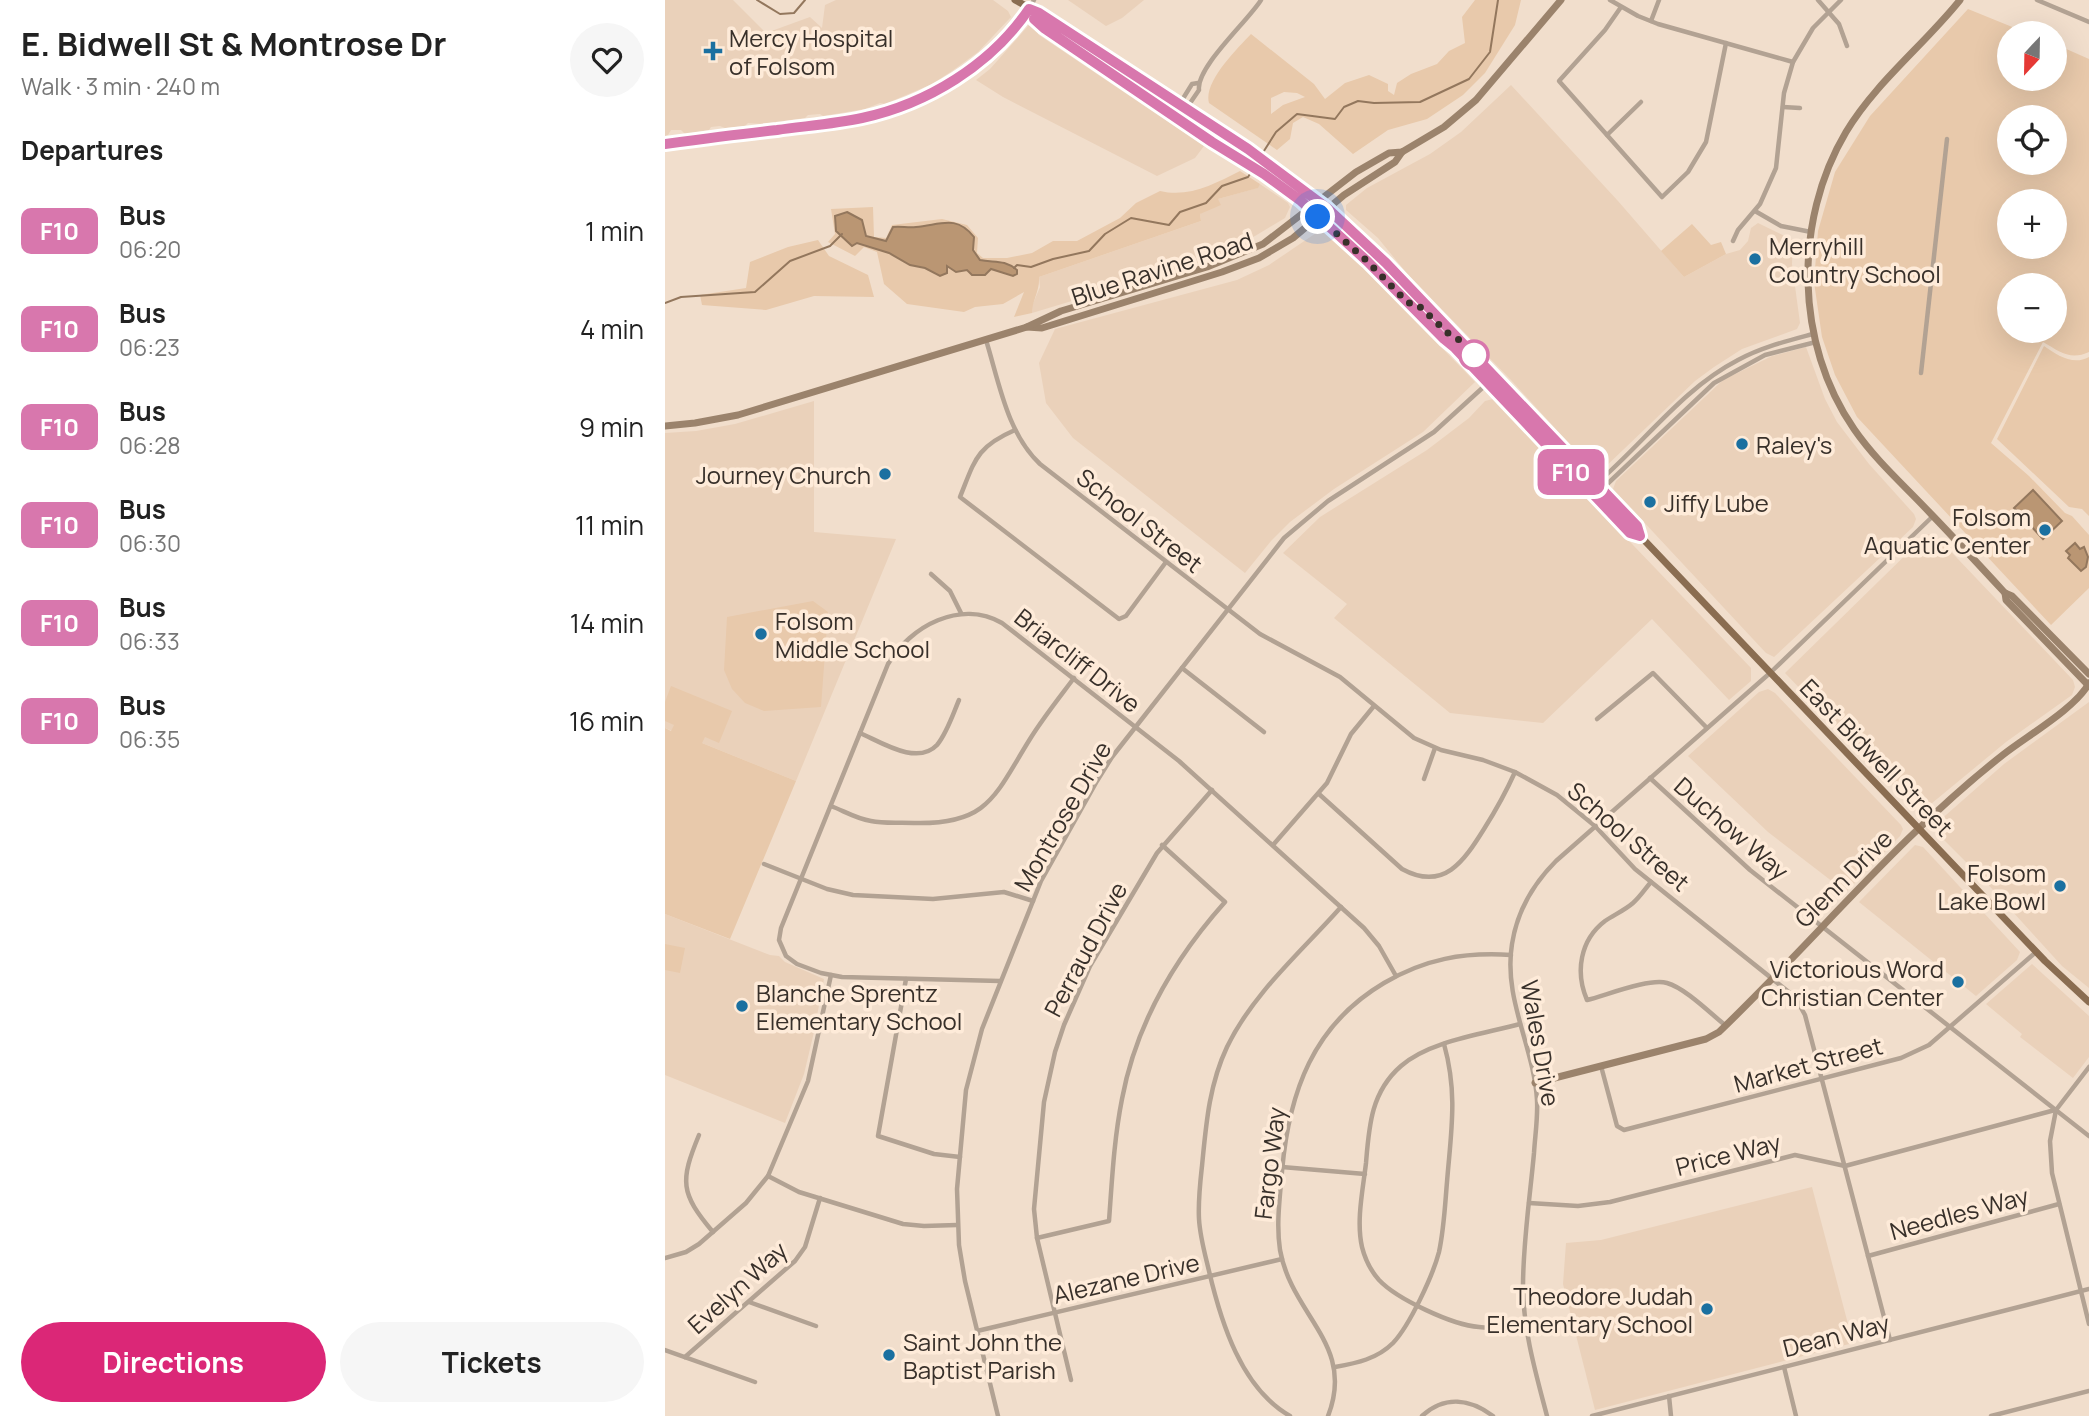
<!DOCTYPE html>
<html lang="en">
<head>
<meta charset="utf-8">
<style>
	:root { --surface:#fff; --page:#f6f6f6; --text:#222; --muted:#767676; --accent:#db2777 }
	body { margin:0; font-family:Manrope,sans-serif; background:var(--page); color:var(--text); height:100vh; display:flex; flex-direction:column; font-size:26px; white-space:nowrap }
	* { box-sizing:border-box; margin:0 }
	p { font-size:23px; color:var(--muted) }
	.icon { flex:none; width:38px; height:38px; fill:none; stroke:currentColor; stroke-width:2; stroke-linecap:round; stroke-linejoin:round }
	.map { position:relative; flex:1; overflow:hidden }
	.drawer { display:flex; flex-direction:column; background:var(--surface); width:665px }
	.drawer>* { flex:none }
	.badge { padding:0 14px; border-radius:10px; font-size:24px; line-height:46px }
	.needle { width:46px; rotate:202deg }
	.controls { position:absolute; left:1332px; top:21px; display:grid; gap:14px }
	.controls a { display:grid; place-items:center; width:70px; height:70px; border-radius:50%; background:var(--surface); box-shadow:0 7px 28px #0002; font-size:35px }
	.you { position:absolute; width:35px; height:35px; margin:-18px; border:5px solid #fff; border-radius:50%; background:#1a73e8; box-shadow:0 0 0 10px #1a73e833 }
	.map>.badge { position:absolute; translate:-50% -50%; box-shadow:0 0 0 4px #fff }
	h2 { padding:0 21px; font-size:26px; line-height:63px }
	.round { display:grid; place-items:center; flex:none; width:74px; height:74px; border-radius:37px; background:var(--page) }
	.summary { display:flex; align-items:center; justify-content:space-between; height:119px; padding:0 21px }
	h1 { font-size:33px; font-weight:700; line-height:52px }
	.primary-button { display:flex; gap:14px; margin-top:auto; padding:14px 21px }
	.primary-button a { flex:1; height:80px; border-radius:42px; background:var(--accent); color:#fff; font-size:28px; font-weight:700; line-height:80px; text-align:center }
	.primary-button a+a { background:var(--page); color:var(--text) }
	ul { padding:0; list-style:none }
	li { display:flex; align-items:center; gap:21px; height:98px; padding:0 21px }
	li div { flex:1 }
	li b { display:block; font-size:26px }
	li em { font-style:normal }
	li .badge { min-width:77px; font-weight:700; text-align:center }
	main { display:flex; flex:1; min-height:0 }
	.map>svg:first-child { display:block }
</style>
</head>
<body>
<main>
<section class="drawer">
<div class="summary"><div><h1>E. Bidwell St &amp; Montrose Dr</h1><p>Walk · 3 min · 240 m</p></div><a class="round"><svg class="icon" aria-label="heart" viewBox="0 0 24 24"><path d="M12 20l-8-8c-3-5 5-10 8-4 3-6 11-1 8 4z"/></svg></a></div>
<h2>Departures</h2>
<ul>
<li><span class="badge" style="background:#d877ad;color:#fff">F10</span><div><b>Bus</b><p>06:20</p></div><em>1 min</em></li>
<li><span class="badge" style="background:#d877ad;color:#fff">F10</span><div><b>Bus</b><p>06:23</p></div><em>4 min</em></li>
<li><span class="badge" style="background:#d877ad;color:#fff">F10</span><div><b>Bus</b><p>06:28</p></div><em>9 min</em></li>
<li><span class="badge" style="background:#d877ad;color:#fff">F10</span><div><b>Bus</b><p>06:30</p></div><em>11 min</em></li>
<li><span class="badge" style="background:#d877ad;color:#fff">F10</span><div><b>Bus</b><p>06:33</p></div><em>14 min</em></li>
<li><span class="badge" style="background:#d877ad;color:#fff">F10</span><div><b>Bus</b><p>06:35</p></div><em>16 min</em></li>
</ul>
<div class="primary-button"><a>Directions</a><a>Tickets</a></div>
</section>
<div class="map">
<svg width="1424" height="1416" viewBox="0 0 1424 1416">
	<rect width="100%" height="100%" fill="#f1decc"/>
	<g fill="#ead1ba">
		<polygon points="0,0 68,0 101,33 145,17 157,28 160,5 171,0 328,0 343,11 346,17 313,52 287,71 267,84 220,104 215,103 200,109 158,116 155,114 143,115 140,118 97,124 83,123 80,126 60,128 55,126 46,127 44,130 20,134 16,130 6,130 3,135 0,136"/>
		<polygon points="403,0 479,0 457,18 441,26"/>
		<polygon points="364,25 368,26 374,35 539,146 530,158 492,176 338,97 311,80 325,69"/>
		<polygon points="846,85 953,201 1019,277 1061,254 1075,250 1083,241 1086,228 1093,223 1128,240 1127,264 1135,323 1132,329 1077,349 1049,367 1030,381 935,472 930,472 846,380 744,276 713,238 681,210 681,205 702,188 765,154 796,132"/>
		<polygon points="595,184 623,203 625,207 620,218 590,236 562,250 545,254 546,259 367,313 367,306 375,287 374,277 536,221 535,214 553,199 592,188"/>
		<polygon points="654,231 660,231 687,255 810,382 758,432 669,489 625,522 606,541 580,573 408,438 381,403 374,363 390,329 572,280 604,265"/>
		<polygon points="1141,347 1160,399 1172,422 1204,464 1249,514 1251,519 1248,527 1109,657 1101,653 948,489 951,481 1058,380 1107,356"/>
		<polygon points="828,399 1086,668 1086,681 1064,700 987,619 878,723 785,713 669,618 682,604 618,553 655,517 762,450 804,418 820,401"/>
		<polygon points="149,401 149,532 231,539 131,781 0,728 0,433 31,431 70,424"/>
		<polygon points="1262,534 1269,535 1273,538 1408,680 1410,687 1407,695 1341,742 1255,813 1120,673"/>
		<polygon points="1103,689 1110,693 1236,825 1238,829 1235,836 1181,892 1103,832 1023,756 1094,692"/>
		<polygon points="1424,702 1424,988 1397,966 1319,880 1275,836 1271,827 1273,822 1339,764"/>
		<polygon points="1250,845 1258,847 1355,952 1352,960 1311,996 1194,902"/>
		<polygon points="0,914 105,955 114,956 120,962 159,979 149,1032 139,1074 120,1123 0,1075"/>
		<polygon points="1367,964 1424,1016 1424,1057 1408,1078 1355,1037 1357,1034 1321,1004"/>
		<polygon points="1147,1187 1188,1343 930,1410 898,1284 901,1243 936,1240"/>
	</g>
	<g fill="#e8c9ab" fill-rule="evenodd">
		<path d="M810,0H856L850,25L820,73L798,95L762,119L723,130L688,154L654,124L638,117L628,123L625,139L612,150L544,103C538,82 572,49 586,34L649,84L660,99L680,83L704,75L723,84V91L729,95L732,83L746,74L772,64L784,51L800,43L797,17ZM619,92L632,93L640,97L618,105L606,114V98Z"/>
		<path d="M1303,9L1362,33H1344V79H1390V44L1424,59V352C1405,361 1394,351 1378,342L1326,443L1364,476L1400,513L1407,516L1424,535V588L1386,625L1192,417L1170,375L1157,337L1149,282L1153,231L1170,172L1205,116ZM1344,117H1390V163H1344ZM1344,201H1390V247H1344ZM1344,285H1390V331H1344Z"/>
		<path d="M575,171L595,184L593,188L553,199L556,205L535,214L536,221L374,277C375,291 367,300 367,313L349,317L359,292L338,304L310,307L299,312L242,304L219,284L212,252L199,247L190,256L163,242L170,234L166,209L208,207L209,237L221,238L227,225L277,219L302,225L313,238L312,253L318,258H342L367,253L388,241H412L455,218L471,203L495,191C524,198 549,184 575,171Z"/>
		<polygon points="1027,224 1046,245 1056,242 1061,254 1019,277 996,251"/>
		<polygon points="153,240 164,256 203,275 209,297 149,296 101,310 37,305 35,295 81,288 85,262 123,247"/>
		<path d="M1379,346C1392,355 1408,366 1424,357V516L1417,509L1404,507L1332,439Z"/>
		<polygon points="148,601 163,612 156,707 99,711 80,703 67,689 59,670 62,617"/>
		<polygon points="6,686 67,711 54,743 40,737 37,743 131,781 65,939 0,914 0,728 6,731 9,725 0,721 0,702"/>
		<polygon points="0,944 20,948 15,973 0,970"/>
	</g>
	<g fill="#ba9673" stroke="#93775d" stroke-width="2">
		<path d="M182,212L197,220L201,236L221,241L228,227C236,226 243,228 251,227C275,225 291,214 309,237L308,250L315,260C329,263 339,259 352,270V274L348,276L326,269L320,275H307L302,270L291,272L282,266V273L275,276L260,268L245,265L224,253L192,243L187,246L171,231L170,216Z"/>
		<polygon points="1368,490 1397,521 1378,539 1349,508"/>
		<polygon points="1410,543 1415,549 1419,547 1423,557 1421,567 1416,571 1403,558 1405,555 1401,551"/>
	</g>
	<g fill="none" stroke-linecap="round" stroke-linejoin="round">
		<g stroke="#93775d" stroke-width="2">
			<polyline points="92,0 115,14 129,13 140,0"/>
			<polyline points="597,154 611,132 632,114 670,119 679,107 693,101 709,103 755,102 804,79 825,52 833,0"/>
			<polyline points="349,268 352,265 366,267 388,259 424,251 440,234 466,218 504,225 515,212 541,203 557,186 583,177 587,171"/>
			<polyline points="0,303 16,297 90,292 125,261 165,246 177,234"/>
		</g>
		<g stroke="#b2a293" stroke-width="4.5">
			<polyline points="945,0 973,16 993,24 1128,62"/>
			<polyline points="1153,0 1174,24 1182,46"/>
			<polyline points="1372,0 1424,22"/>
			<polyline points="956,7 940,30 894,81 997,197 1023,172 1041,142 1061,43"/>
			<polyline points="364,9 369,0"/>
			<polyline points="986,21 994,0"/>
			<polyline points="514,105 527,84 533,83"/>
			<polyline points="1118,107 1135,108"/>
			<path d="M521,109L534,90C531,67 583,21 596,0"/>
			<polyline points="942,135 976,102"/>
			<polyline points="1090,211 1116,226 1146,232"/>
			<polyline points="1068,241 1073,230 1095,204 1111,168 1119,93 1128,62 1148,28 1176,0"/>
			<path d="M321,340C334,382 342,433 375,464L595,634L675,677L749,738L776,750L818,760L850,772L892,795L930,826L970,869L1130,997L1140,1015L1225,1340"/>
			<polyline points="1256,373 1282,139"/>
			<path d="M350,430C311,447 310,460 295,497L454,619L461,616L501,562"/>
			<path d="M932,483C979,443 1017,389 1073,360C1097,347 1122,341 1148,334"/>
			<polyline points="937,489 1049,383 1100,355 1151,342"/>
			<polyline points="266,574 285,591 296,613"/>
			<polyline points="517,668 599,732"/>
			<polyline points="932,719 988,673 1042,728"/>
			<path d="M195,733C216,742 252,766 272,745C282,733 288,714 294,700"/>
			<polyline points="985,778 1085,870 1424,1136"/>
			<polyline points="759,779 770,748"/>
			<path d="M654,794L737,869C779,892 799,861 819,829C831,810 841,792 850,772"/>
			<path d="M166,806C179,811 192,819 206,821C220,824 235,822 249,823C324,825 330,795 365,739C378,718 394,698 409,678"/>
			<polyline points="608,845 662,783 686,734 709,706"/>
			<polyline points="99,864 162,889 188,895 268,899 339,892 368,901"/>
			<path d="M986,882C980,889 975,897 968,903C960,910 949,915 940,921C915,940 910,972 922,1000C942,995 984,978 1002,983C1020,988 1045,1013 1060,1025"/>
			<polyline points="241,979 213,1136 269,1154 295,1157"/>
			<path d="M335,981L177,977L156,973L132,964L121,956L114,940L116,928L223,664C245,626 296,599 337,623L514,761L699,928L714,946L731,976"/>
			<path d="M855,1024C818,1034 764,1041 736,1066C706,1092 704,1126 701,1163C698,1189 691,1221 697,1247C700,1259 706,1271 714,1280C732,1299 787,1325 814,1327C830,1329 846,1326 861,1325"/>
			<polyline points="936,1066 952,1126 959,1130 1236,1058 1264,1045 1371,952"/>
			<polyline points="1424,1067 1391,1110 1385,1141 1387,1173 1424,1324"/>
			<path d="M34,1135C15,1181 15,1193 48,1232"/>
			<polyline points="617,1167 700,1174"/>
			<polyline points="103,1176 134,1192 238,1224 259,1226 292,1225"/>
			<polyline points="864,1203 913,1206 945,1202 1130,1155 1180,1166 1390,1110"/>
			<path d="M372,1238L444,1221C447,1180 449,1139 457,1099C471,1024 510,958 560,902L497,845"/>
			<polyline points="1203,1256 1394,1204"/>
			<polyline points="0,1258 21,1252 34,1244 81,1203 103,1176 143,1081 166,975"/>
			<polyline points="84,1302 151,1326"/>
			<polyline points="312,1331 617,1259"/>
			<polyline points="0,1350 90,1382"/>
			<polyline points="20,1357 130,1261 140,1247 155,1198"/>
			<path d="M670,1367C692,1363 712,1359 728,1343C745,1325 768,1275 774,1252C779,1229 780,1205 782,1182C786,1132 793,1094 779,1044"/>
			<polyline points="1119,1367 1131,1416"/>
			<polyline points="406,1380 372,1238 369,1209 379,1102 390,1052 399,1025 425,966 492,853 547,790"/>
			<polyline points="1004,1396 1006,1416"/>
			<polyline points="333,1416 300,1281 294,1245 292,1189 301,1090 317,1029 376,881 432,781 447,757 619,538 663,501 769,432 825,381"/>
			<path d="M625,1416C576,1388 556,1322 544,1271C540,1254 535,1237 534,1219C533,1201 535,1184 537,1166C541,1125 544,1085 562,1047C588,993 637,951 676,907"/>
			<path d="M663,1416C691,1344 627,1317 615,1250C611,1224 615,1197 617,1171C624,1092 648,1025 719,983C760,959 798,952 846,955"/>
			<path d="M757,1416C780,1395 805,1399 828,1416"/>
			<path d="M882,1416C871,1374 858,1330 858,1286C858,1242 865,1197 869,1153C870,1136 873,1118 872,1100C869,1047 838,999 847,944C852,912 868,884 891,861L1105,673L1267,517"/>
			<polyline points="927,1416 1424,1289"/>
			<polyline points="1326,1416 1424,1391"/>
		</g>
		<g stroke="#9b836c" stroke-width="7">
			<path d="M1295,0C1259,45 1211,82 1181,132C1128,221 1130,344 1189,429C1211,461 1241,487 1267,515C1292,541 1316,567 1340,593L1347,596L1424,674"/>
			<path d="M0,144C129,127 283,130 364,9"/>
			<polyline points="362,327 377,328 557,272 594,258 628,238 679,195 730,162 737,152"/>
			<polyline points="0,426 30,423 73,415 362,327 396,311 542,267 598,244 691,172 724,153 737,152 779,127 811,100 896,0"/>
			<polyline points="1340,593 1341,600 1424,686"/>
			<path d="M870,1083L1041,1039L1054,1032C1150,940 1234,836 1339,754C1362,736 1412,707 1424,683"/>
		</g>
		<g stroke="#8a6d51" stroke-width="7">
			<polyline points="350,0 374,13 583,149 662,208 721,263 972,526 975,536"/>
			<polyline points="364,9 369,19 379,28 547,142 599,174 636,201 702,261 779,339 790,348 965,533 975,536"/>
			<path d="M456,79C479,83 494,105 517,109"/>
			<polyline points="511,117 517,115 557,141 575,148"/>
			<polyline points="743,303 751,303 767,318"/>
			<polyline points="886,447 893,450 926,484 935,488"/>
			<polyline points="924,491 930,491 940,499 1380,961 1424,1002"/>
		</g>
	</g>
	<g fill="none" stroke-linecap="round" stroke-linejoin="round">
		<defs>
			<path id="line" d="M0,144C37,139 75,134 112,130C140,126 169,124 197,118C262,104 326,65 364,9L374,13L583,149L662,208L721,263L972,526L975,536L965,533L790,348L779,339L702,261L636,201L599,174L547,142L379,28L369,19"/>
		</defs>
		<use href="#line" stroke="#fff" stroke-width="16"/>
		<use href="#line" stroke="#d877ad" stroke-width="10"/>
		<polyline stroke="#38302a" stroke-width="7" stroke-dasharray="0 12.6" points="653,217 702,261 743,303 751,303 785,335 792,338 809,355"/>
	</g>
	<g fill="#1b70a0" stroke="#feebd9" stroke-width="2.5">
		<path d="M44.5 40.5h7v7h7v7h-7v7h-7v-7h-7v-7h7z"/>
		<circle cx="1090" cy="259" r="7"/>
		<circle cx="1077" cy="444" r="7"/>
		<circle cx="220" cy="474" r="7"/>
		<circle cx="985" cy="502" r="7"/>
		<circle cx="1380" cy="530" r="7"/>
		<circle cx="96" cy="634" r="7"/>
		<circle cx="1395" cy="886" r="7"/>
		<circle cx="1293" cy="982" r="7"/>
		<circle cx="77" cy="1006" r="7"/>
		<circle cx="1042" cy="1309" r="7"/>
		<circle cx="224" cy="1355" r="7"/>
	</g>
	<circle fill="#fff" stroke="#d877ad" stroke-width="3.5" cx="809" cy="355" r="14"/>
	<g text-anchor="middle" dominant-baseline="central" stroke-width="7" stroke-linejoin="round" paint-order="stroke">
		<g font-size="24" fill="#38302a" stroke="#feebd9" text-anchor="start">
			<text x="64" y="37">Mercy Hospital<tspan x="64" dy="28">of Folsom</tspan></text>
			<text x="1104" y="245">Merryhill<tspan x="1104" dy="28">Country School</tspan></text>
			<text x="1091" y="444">Raley's</text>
			<text x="206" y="474" text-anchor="end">Journey Church</text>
			<text x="999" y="502">Jiffy Lube</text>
			<text x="1366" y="516" text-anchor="end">Folsom<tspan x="1366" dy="28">Aquatic Center</tspan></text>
			<text x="110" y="620">Folsom<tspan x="110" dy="28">Middle School</tspan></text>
			<text x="1381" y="872" text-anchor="end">Folsom<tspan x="1381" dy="28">Lake Bowl</tspan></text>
			<text x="1279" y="968" text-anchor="end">Victorious Word<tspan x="1279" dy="28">Christian Center</tspan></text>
			<text x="91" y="992">Blanche Sprentz<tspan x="91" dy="28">Elementary School</tspan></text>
			<text x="1028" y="1295" text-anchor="end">Theodore Judah<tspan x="1028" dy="28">Elementary School</tspan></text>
			<text x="238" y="1341">Saint John the<tspan x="238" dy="28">Baptist Parish</tspan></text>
		</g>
		<g font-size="24" fill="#38302a" stroke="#feebd9">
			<text transform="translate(497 268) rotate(-18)">Blue Ravine Road</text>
			<text transform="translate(475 520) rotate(38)">School Street</text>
			<text transform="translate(413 660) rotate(38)">Briarcliff Drive</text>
			<text transform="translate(1212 757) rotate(46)">East Bidwell Street</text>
			<text transform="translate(397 816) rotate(-60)">Montrose Drive</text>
			<text transform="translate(1067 828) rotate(41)">Duchow Way</text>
			<text transform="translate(964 836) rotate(41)">School Street</text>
			<text transform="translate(1178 878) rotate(-45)">Glenn Drive</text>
			<text transform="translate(420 949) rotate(-62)">Perraud Drive</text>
			<text transform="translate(876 1043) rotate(80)">Wales Drive</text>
			<text transform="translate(1143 1064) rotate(-15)">Market Street</text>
			<text transform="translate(1063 1154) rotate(-14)">Price Way</text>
			<text transform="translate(604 1163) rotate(-83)">Fargo Way</text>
			<text transform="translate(1294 1213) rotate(-15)">Needles Way</text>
			<text transform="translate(461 1278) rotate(-13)">Alezane Drive</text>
			<text transform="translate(72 1287) rotate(-42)">Evelyn Way</text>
			<text transform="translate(1171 1335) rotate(-14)">Dean Way</text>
		</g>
	</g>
</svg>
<div class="controls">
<a><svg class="needle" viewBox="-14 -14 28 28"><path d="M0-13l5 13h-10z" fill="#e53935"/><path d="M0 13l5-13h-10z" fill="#767676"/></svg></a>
<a><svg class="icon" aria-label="locate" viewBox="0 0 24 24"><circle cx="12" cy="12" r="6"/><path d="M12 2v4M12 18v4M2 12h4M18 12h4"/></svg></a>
<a>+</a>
<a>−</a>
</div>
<div class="you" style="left:653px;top:217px"></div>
<b class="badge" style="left:906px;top:472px;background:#d877ad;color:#fff">F10</b>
</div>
</main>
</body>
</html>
